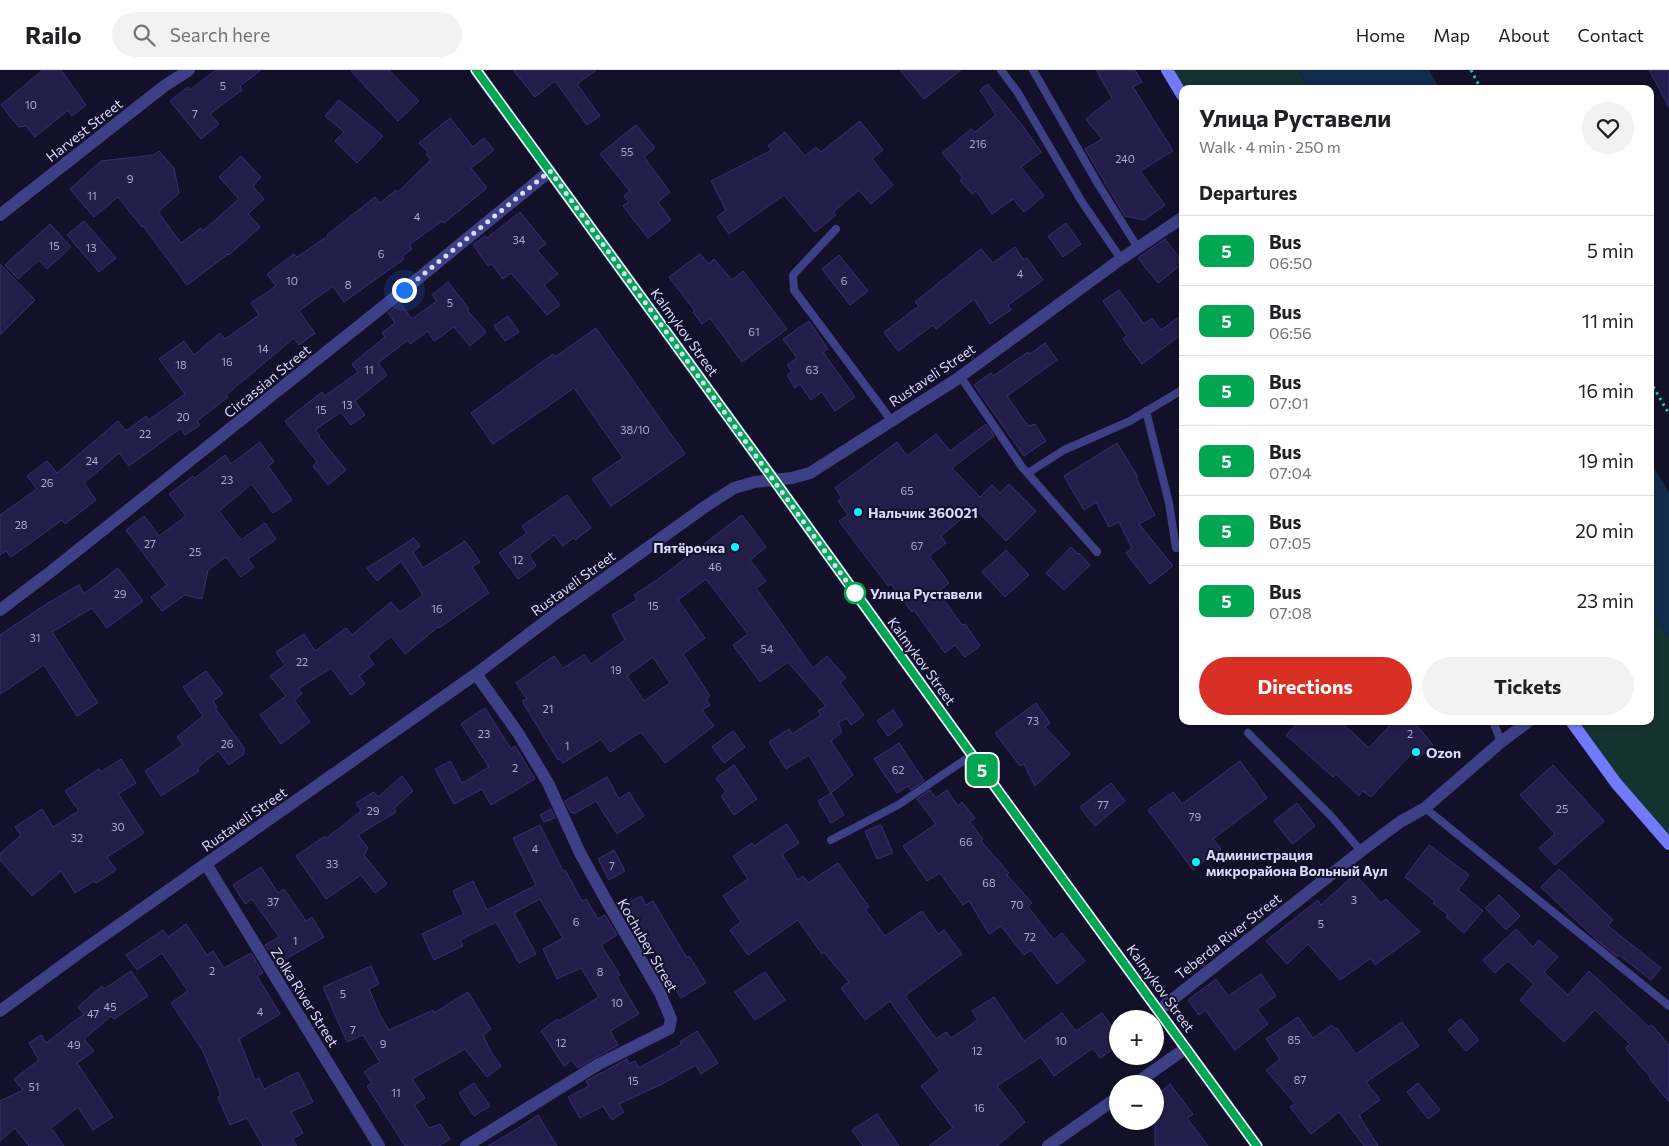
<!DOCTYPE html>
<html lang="en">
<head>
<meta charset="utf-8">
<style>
	:root { --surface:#fff; --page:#f2f2f2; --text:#202124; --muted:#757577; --line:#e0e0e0; --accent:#d93025 }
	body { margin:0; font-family:Commissioner,sans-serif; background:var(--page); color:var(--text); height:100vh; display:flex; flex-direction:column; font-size:19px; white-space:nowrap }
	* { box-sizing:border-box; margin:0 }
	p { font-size:16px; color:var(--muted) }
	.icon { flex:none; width:28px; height:28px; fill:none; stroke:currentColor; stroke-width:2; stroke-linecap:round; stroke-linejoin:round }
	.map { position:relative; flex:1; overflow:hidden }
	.drawer { position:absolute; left:1179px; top:15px; width:475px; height:640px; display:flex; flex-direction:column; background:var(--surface); border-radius:10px; box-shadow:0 1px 4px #0004 }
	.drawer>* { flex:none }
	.badge { padding:0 10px; border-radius:8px; font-size:18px; line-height:32px }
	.tools { position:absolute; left:1109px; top:940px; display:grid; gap:10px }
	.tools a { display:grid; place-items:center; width:55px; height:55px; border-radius:50%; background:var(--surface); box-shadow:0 1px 4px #0004; font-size:25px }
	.you { position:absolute; width:25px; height:25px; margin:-12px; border:4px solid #fff; border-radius:50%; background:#1a73e8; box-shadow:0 0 0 8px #1a73e833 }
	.map>.badge { position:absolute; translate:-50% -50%; box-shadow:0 0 0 2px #fff }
	h2 { padding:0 20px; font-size:19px; line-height:45px }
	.round { display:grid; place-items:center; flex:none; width:52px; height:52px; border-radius:26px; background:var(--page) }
	.head { display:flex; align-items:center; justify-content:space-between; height:85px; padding:0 20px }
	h1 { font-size:24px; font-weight:700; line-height:38px }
	.action { display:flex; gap:10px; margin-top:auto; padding:10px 20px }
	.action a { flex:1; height:58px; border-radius:30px; background:var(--accent); color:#fff; font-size:20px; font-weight:700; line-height:58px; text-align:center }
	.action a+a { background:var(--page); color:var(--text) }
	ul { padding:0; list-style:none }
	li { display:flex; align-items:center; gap:15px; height:70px; padding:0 20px; border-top:1px solid var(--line) }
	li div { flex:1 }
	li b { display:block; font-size:19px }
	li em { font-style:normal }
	li .badge { min-width:55px; font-weight:700; text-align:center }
	header { display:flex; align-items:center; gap:30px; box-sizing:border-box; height:70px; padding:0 25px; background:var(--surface); border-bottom:1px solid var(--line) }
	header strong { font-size:24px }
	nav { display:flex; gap:28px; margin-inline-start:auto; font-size:18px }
	.search { width:350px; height:45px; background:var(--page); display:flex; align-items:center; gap:12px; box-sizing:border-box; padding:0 18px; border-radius:28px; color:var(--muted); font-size:19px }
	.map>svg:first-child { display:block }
</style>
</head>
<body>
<header>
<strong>Railo</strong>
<div class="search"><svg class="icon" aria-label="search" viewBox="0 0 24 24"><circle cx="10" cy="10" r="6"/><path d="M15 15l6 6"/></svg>Search here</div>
<nav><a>Home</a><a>Map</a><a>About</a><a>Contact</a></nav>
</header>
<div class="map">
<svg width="1669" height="1076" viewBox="0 0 1669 1076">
	<rect width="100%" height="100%" fill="#131129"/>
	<g fill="#14322f">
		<polygon points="1167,0 1298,0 1309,19 1182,19"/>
		<polygon points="1650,539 1669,567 1669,774 1571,651 1650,651"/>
	</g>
	<g fill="#102c4d">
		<polygon points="1298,0 1429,0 1440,19 1309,19"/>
		<polygon points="1650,391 1669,423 1669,567 1650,539"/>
	</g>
	<g fill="#231d49" stroke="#383075" fill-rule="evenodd">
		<polygon points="43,0 61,0 86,35 72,46 68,40 35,67 26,56 19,57 1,35"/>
		<polygon points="216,0 261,0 240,16 242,20 210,44 219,54 201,69 170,31 188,17 190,20"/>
		<polygon points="350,0 389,0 419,31 398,51"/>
		<polygon points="513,0 596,0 577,14 600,46 587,55 555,11 535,27"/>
		<polygon points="900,0 961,0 924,29"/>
		<polygon points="1096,0 1135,0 1142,12 1133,17 1173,81 1140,101 1165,135 1144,150 1125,146 1085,79 1102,69 1086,49 1112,28"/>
		<polygon points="1649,0 1669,0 1669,37"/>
		<polygon points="988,14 1022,55 1041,82 1021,97 1044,126 1024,142 1013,129 992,144 976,121 972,124 960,110 963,108 942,83 971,59 975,62 996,45 980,20"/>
		<polygon points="339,30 383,66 357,93 335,71 344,62 325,46"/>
		<polygon points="450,48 473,77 484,68 494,80 471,98 487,118 444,153 442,151 409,175 412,179 402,186 404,189 344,232 333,216 299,241 315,263 299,275 294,268 226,325 228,327 197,351 200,355 185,365 181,358 129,396 119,383 84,413 96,430 65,454 62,450 11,487 6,481 0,485 0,445 37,419 27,406 47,391 57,403 118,351 126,361 146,346 149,350 185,324 159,289 184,271 194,285 220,263 225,269 259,245 251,233 276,216 267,204 294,184 297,187 328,166 327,165 375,127 380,133 396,120 398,122 431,90 426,84 428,82 419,73"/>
		<polygon points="860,51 883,80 872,89 893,115 871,134 859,120 833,142 836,145 815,162 784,125 729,164 717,147 726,140 711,111 772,80 768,76 785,62 805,86 816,77 821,82"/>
		<polygon points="636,55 655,78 644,87 670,122 658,132 671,150 648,168 623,136 629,132 624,126 630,121 600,84"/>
		<polygon points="159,81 174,98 179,123 158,142 181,173 201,158 203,161 239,129 219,107 241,86 261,107 253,116 264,129 248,144 260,157 229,185 228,184 187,215 143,156 142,157 118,127 94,147 70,119 101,91 154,85"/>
		<polygon points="520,142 546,174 537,180 558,204 544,215 560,235 547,245 511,203 503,209 492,194 488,196 473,175 485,166 487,168"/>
		<polygon points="84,151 116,188 99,202 67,165"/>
		<polygon points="1066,153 1081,174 1063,187 1048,166"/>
		<polygon points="50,154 71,177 47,199 39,190 18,209 5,195"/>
		<polygon points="1165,169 1182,191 1182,194 1158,213 1138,188"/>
		<polygon points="1015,177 1024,190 1027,188 1043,210 1008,235 1011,240 990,254 974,229 936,259 933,255 898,281 884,262 919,236 915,232 981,179 993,193"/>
		<polygon points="700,184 709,194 714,189 732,210 743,201 787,259 742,292 710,248 702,254 693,242 695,241 669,207"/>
		<polygon points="839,185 868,221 850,235 822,199"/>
		<polygon points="0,194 35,230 0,265"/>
		<polygon points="448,212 469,239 467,240 486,262 470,276 454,257 434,271 428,261 410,274 408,270 378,293 387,305 355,331 365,345 351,355 341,342 315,360 320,366 319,367 346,400 328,415 313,396 317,392 285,351 322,322 325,326 358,302 352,294 385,267 382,263 395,253 388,243 400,233 412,249 437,231 432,225"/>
		<polygon points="1119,220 1144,254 1152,248 1161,260 1182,245 1182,264 1142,294 1123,269 1127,266 1103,231"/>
		<polygon points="508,246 519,262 505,271 494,256"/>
		<polygon points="809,251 828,279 823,282 855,327 835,341 822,322 811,330 800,314 795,318 787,305 792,302 787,295 797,288 783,269"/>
		<polygon points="596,258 685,384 611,436 592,409 623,388 574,318 493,374 471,343 553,284 555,287"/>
		<polygon points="1045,273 1057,290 1007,326 1028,356 1035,354 1046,371 1024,386 974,315 991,303 993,306 1028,282 1030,284"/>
		<polygon points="986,354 994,366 952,398 980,427 992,415 1000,423 1009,414 1036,441 1006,471 977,441 969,448 966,445 941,466 946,473 929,486 949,513 938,522 962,555 965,554 980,576 965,587 955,575 945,583 914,540 912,542 891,514 888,516 839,451 848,445 838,431 842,428 835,418 897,372 907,386 936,364 950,381"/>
		<polygon points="260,372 274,392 268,396 292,430 273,443 252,414 219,441 241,470 265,453 276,469 248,489 254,497 241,507 226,487 208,500 202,529 185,525 162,541 151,527 167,515 126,460 144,446 159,466 186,446 169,424 193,406 195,408 225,385 231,394"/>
		<polygon points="1117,373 1138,407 1136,408 1155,445 1139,454 1173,496 1150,514 1126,483 1132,478 1119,452 1109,457 1096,432 1084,440 1064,406"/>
		<polygon points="567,425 591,458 575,470 573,468 563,476 554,465 529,485 536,496 518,509 499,483 527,463 522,456"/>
		<path d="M742,445L766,477L750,490L766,511L756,518L813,598L827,586L846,608L840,613L864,645L851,655L847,648L838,653L842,662L831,671L853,705L831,723L809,685L786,699L769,672L789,659L792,664L821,645L818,641L826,636L788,592L760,612L733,575L748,564L706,509L678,530L705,568L683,584L710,626L706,629L710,635L702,640L714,656L665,693L641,662L610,682L601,669L563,693L560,689L558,690L522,631L527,629L516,613L554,586L563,598L584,585L591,594L625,570L612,545L637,530L634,525L657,510ZM653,587L670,613L644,631L627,606Z"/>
		<polygon points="414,468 420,476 413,482 423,498 465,471 480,492 472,497 489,523 439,558 438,557 405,584 391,566 368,586 374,594 359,606 365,614 351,625 331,598 298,619 302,624 294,630 310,652 281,674 260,645 286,626 270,606 285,595 276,582 304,564 315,581 346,558 352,565 391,532 400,542 423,525 401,491 377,511 367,498"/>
		<polygon points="1071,477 1078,484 1079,483 1090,495 1064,520 1046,503"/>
		<polygon points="1006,480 1029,505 1005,527 982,502"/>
		<polygon points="118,498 143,531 107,558 92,538 52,562 98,633 77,646 44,595 0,624 0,565 48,533 79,515 84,524"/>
		<polygon points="206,601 223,624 213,631 217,637 215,638 244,678 244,684 229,695 218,681 197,698 199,701 161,726 145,701 183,675 177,667 203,646 183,617"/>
		<polygon points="1036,633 1050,653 1045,657 1070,684 1035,716 1024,694 1020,696 995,663"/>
		<polygon points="485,638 511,679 515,676 535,709 491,735 482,719 454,734 435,699 450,691 462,713 489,697 461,654"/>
		<polygon points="893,640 903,655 888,666 877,651"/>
		<polygon points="1300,651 1340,651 1369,678 1394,651 1413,651 1433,675 1417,689 1412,683 1371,727 1363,721 1359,726 1336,704 1333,707 1286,665"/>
		<polygon points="733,661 745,677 724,693 712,677"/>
		<polygon points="899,673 924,711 911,720 908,716 897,723 874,689"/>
		<polygon points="121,689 136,713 118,724 144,763 107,787 116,800 96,813 94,811 75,823 61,801 32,826 0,790 0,784 21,765 15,757 42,739 53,757 79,741 65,721 99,699 101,702"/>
		<polygon points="1240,691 1267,728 1213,769 1221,779 1193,800 1148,740 1173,722 1182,734"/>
		<polygon points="734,695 757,729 734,745 721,726 726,722 716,708"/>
		<polygon points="1553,695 1604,751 1555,795 1539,778 1555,764 1520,725"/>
		<polygon points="402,706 413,721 394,738 396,742 358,765 368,778 364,785 387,814 375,823 361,805 326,829 296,786 325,766 327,768 361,741 356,733 374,722 378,727"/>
		<polygon points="607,707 619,729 629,722 644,746 617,764 596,731 574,744 573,742 571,743 565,731"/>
		<polygon points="1111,713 1125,731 1095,756 1080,737"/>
		<polygon points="930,720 936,728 947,720 958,736 962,732 975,748 970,752 983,769 981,771 1009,803 1007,805 1032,833 1028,837 1054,870 1062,863 1085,891 1057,914 1031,880 1024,885 1001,856 989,864 969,831 963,835 940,803 927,811 903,776 936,754 917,729"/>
		<polygon points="831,723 844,745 831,753 818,731"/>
		<polygon points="1297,733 1315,756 1292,774 1274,751"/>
		<polygon points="551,739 555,748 544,752 540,745"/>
		<polygon points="787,754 799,773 782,784 798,810 803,806 808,813 838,793 869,837 865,839 885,866 922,841 938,864 944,860 962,884 914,919 905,926 936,969 946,962 951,968 978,950 972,941 994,927 1024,971 1062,943 1076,961 1102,943 1118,965 1118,976 1100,988 1093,978 1054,1006 1041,987 997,1016 1025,1052 997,1076 929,1076 953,1058 921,1016 940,1001 890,931 865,950 841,918 849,912 824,882 822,884 798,850 748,885 730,860 741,852 723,826 748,809 733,786 752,773 754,776"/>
		<polygon points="540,755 563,801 565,800 582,831 586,829 598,849 605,845 617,865 601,875 620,905 617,907 639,944 610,961 618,975 578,998 572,990 564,996 541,961 558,949 559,951 599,927 581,898 557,909 543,879 563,868 540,829 514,843 536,884 519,893 496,852 460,870 463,876 434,890 422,864 464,844 453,821 473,811 487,840 536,815 513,768"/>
		<polygon points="881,755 893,783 877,789 865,761"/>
		<polygon points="1429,775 1469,805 1458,820 1483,841 1464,863 1446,847 1448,845 1433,833 1435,831 1405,807"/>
		<polygon points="614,780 625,801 609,810 598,789"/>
		<polygon points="261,797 278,823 284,819 306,851 312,847 324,867 277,894 265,875 279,867 252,829 245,834 233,815"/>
		<polygon points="1559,799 1613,850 1608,856 1661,898 1651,910 1619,885 1618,887 1600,873 1541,817"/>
		<polygon points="1355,804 1381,833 1386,829 1420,862 1375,895 1371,888 1340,910 1308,874 1287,894 1266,871 1318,830 1321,835"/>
		<polygon points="1499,825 1520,846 1506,860 1485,838"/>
		<polygon points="641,826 646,835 653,831 687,888 689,886 706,913 681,928 641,866 637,867 620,837"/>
		<polygon points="186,854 207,885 213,881 224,898 251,883 263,903 257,906 280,944 239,969 255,1010 259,1008 264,1019 298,1002 313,1032 291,1042 303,1063 292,1069 297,1076 263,1076 247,1048 230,1055 218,1027 221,1025 203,981 171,933 188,921 162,883 137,900 126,885 163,860 168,867"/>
		<polygon points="1516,859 1533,877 1539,870 1558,887 1544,902 1568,925 1589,901 1649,957 1652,955 1669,975 1669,1032 1650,1009 1651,1008 1625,978 1630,974 1595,940 1564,972 1520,930 1534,914 1508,891 1495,903 1483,890"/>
		<polygon points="371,896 379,914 369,919 380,945 389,960 433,940 434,943 468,922 491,959 483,965 491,982 501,996 487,1007 465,979 412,1009 425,1028 414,1035 429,1058 440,1054 450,1069 439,1076 405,1076 367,1016 372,1013 364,1002 380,992 363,965 347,972 323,917"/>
		<polygon points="131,901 148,926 114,949 111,946 84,969 94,981 77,993 113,1047 93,1060 78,1037 51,1058 64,1076 29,1076 15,1058 0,1071 0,1031 23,1020 14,1009 39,990 29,973 41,965 46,973 84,944 78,937 102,916 104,919"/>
		<polygon points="765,902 785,930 755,950 735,922"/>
		<polygon points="1261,904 1276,926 1257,939 1268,954 1235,980 1205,940 1199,945 1188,930 1216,909 1228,926"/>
		<polygon points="1298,947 1313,968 1332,955 1335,959 1337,958 1356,984 1402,952 1419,976 1366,1012 1380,1030 1359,1045 1378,1076 1364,1076 1339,1042 1311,1064 1290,1037 1295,1034 1266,1000 1280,989 1266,969"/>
		<polygon points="1461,949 1479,970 1466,981 1448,960"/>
		<polygon points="697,961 718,993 701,1004 696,995 662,1014 619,1034 624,1042 612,1050 603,1036 580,1048 568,1027 589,1016 586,1011 627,989 629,994 635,991 639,998 682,974 680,972"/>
		<polygon points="474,1013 490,1036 474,1046 459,1023"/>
		<polygon points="1418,1013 1440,1040 1428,1049 1407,1022"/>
		<polygon points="1170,1014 1193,1044 1187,1048 1208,1076 1155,1076 1155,1026"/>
		<polygon points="877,1044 899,1076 863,1076 852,1060"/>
		<polygon points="538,1045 557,1076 488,1076 517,1059"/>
	</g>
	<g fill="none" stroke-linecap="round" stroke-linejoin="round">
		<g stroke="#33b8a6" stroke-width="3" stroke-dasharray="2.5 4" stroke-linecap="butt">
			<polyline points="1471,0 1481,19"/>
			<polyline points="1650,311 1669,344"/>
		</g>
		<g stroke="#3d4086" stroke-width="8">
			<polyline points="1001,0 1018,23 1082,132 1121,189"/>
			<polyline points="1033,0 1098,114 1138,178"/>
			<polyline points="836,159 793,205 794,220 891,350"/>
			<polyline points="960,306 1022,397 1097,482"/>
			<polyline points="1146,341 1169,433 1176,478"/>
			<polyline points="1028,403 1064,380 1130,351 1182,320"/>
			<polyline points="1493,651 1501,672"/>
			<polyline points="1248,663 1331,746 1361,781"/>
			<polyline points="1425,738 1669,936"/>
			<polyline points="831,770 898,735 972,685"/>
		</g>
		<g stroke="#3d4086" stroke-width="12">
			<polyline points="0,145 163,17 189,0"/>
			<polyline points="0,540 49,503 404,220 550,101"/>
			<polyline points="206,794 379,1076"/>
			<polyline points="1159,940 1361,781 1400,752 1425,738 1501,672 1529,651"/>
			<polyline points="0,941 79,883 476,604 555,544 706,436 734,418 755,412 792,408 810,403 954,311 1121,189 1182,148"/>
			<polyline points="1135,1014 1186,978"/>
			<polyline points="466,1076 599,994 669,959 671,949 660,923 606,830 580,783 548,713 518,663 476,604"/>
			<polyline points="1048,1076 1118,1027"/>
		</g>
		<polyline stroke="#3d4086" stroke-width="12" points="476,0 774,410 972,685 1257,1076"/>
		<g stroke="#7279fc" stroke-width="12">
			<polyline points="1167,0 1182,25"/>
			<polyline points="1571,651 1616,713 1669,774"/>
		</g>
	</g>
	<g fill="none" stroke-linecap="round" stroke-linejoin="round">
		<defs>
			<polyline id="line" points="476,0 774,410 972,685 1257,1076"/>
		</defs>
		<use href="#line" stroke="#fff" stroke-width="11"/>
		<use href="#line" stroke="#00a651" stroke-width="8"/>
		<polyline stroke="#dbd9fe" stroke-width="5" stroke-dasharray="0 9" points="404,220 550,101 855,523"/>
	</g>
	<g fill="#0af4fa" stroke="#131129" stroke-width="2">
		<circle cx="858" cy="442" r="5"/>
		<circle cx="735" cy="477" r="5"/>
		<circle cx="1416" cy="682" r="5"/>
		<circle cx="1196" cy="792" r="5"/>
	</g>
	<circle fill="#fff" stroke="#00a651" stroke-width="2.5" cx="855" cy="523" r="10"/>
	<g text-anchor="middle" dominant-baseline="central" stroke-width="4" stroke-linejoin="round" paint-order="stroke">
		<g font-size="11" fill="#adaad1">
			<text x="223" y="15">5</text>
			<text x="31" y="34">10</text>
			<text x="195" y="43">7</text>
			<text x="978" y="73">216</text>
			<text x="627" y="81">55</text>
			<text x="1125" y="88">240</text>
			<text x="130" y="108">9</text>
			<text x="92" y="125">11</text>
			<text x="417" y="146">4</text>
			<text x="519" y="169">34</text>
			<text x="54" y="175">15</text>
			<text x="91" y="177">13</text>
			<text x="381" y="183">6</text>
			<text x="1020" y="203">4</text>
			<text x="292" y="210">10</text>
			<text x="844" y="210">6</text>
			<text x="348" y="214">8</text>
			<text x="450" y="232">5</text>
			<text x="754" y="261">61</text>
			<text x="263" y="278">14</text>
			<text x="227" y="291">16</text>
			<text x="181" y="294">18</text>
			<text x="369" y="299">11</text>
			<text x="812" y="299">63</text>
			<text x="347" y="334">13</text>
			<text x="321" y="339">15</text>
			<text x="183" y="346">20</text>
			<text x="635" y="359">38/10</text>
			<text x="145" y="363">22</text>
			<text x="92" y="390">24</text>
			<text x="227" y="409">23</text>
			<text x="47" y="412">26</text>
			<text x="907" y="420">65</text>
			<text x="21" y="454">28</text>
			<text x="150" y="473">27</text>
			<text x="917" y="475">67</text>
			<text x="195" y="481">25</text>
			<text x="518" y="489">12</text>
			<text x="715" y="496">46</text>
			<text x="120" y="523">29</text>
			<text x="653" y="535">15</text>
			<text x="437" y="538">16</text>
			<text x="35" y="567">31</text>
			<text x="767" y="578">54</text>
			<text x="302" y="591">22</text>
			<text x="616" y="599">19</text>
			<text x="548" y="638">21</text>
			<text x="1033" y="650">73</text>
			<text x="484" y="663">23</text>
			<text x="1410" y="663">2</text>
			<text x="227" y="673">26</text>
			<text x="567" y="675">1</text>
			<text x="515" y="697">2</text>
			<text x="898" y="699">62</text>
			<text x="1103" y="734">77</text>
			<text x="1562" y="738">25</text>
			<text x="373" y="740">29</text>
			<text x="1195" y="746">79</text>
			<text x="118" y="756">30</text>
			<text x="77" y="767">32</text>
			<text x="966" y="771">66</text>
			<text x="535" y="778">4</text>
			<text x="332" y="793">33</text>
			<text x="612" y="795">7</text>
			<text x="989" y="812">68</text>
			<text x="1354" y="829">3</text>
			<text x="273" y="831">37</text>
			<text x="1017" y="834">70</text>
			<text x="576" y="851">6</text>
			<text x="1321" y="853">5</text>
			<text x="1030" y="866">72</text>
			<text x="295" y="870">1</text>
			<text x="212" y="900">2</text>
			<text x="600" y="901">8</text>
			<text x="343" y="923">5</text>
			<text x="617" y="932">10</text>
			<text x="110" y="936">45</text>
			<text x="260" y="941">4</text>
			<text x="93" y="943">47</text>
			<text x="353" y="959">7</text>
			<text x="1294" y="969">85</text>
			<text x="1061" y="970">10</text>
			<text x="561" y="972">12</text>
			<text x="383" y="973">9</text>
			<text x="74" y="974">49</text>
			<text x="977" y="980">12</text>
			<text x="1300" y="1009">87</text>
			<text x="633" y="1010">15</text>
			<text x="34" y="1016">51</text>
			<text x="396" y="1022">11</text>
			<text x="979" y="1037">16</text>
		</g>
		<g font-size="14" fill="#dbd9fe" stroke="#131129">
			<text transform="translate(84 60) rotate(-38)">Harvest Street</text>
			<text transform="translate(685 262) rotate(54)">Kalmykov Street</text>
			<text transform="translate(932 305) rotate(-34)">Rustaveli Street</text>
			<text transform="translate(267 311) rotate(-39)">Circassian Street</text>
			<text transform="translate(573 513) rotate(-36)">Rustaveli Street</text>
			<text transform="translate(922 591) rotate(54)">Kalmykov Street</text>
			<text transform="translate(244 749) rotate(-35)">Rustaveli Street</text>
			<text transform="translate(1228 866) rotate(-38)">Teberda River Street</text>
			<text transform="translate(648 875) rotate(60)">Kochubey Street</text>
			<text transform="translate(1161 918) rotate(54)">Kalmykov Street</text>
			<text transform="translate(305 927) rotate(58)">Zolka River Street</text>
		</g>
		<g font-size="14" font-weight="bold" fill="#dbd9fe" stroke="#131129" text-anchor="start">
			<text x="868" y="442">Нальчик 360021</text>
			<text x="725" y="477" text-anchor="end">Пятёрочка</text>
			<text x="1426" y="682">Ozon</text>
			<text x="1206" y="784">Администрация<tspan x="1206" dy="16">микрорайона Вольный Аул</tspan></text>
		</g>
		<g font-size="14" font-weight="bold" fill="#dbd9fe" stroke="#131129" text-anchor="start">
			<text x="870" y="523">Улица Руставели</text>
		</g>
	</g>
</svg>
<div class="tools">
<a>+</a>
<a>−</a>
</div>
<div class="you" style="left:404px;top:220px"></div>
<b class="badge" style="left:982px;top:700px;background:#00a651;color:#fff">5</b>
<section class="drawer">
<div class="head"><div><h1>Улица Руставели</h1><p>Walk · 4 min · 250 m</p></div><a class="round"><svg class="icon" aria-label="heart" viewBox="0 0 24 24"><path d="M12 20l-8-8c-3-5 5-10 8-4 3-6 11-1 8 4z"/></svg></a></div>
<h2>Departures</h2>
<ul>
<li><span class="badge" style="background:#00a651;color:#fff">5</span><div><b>Bus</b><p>06:50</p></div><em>5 min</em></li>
<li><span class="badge" style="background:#00a651;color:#fff">5</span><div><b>Bus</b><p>06:56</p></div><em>11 min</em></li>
<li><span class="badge" style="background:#00a651;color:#fff">5</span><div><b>Bus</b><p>07:01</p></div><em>16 min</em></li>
<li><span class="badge" style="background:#00a651;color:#fff">5</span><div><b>Bus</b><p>07:04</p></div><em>19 min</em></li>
<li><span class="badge" style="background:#00a651;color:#fff">5</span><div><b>Bus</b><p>07:05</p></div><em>20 min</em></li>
<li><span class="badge" style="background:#00a651;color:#fff">5</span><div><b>Bus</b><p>07:08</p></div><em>23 min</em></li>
</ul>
<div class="action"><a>Directions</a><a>Tickets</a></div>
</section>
</div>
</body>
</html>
